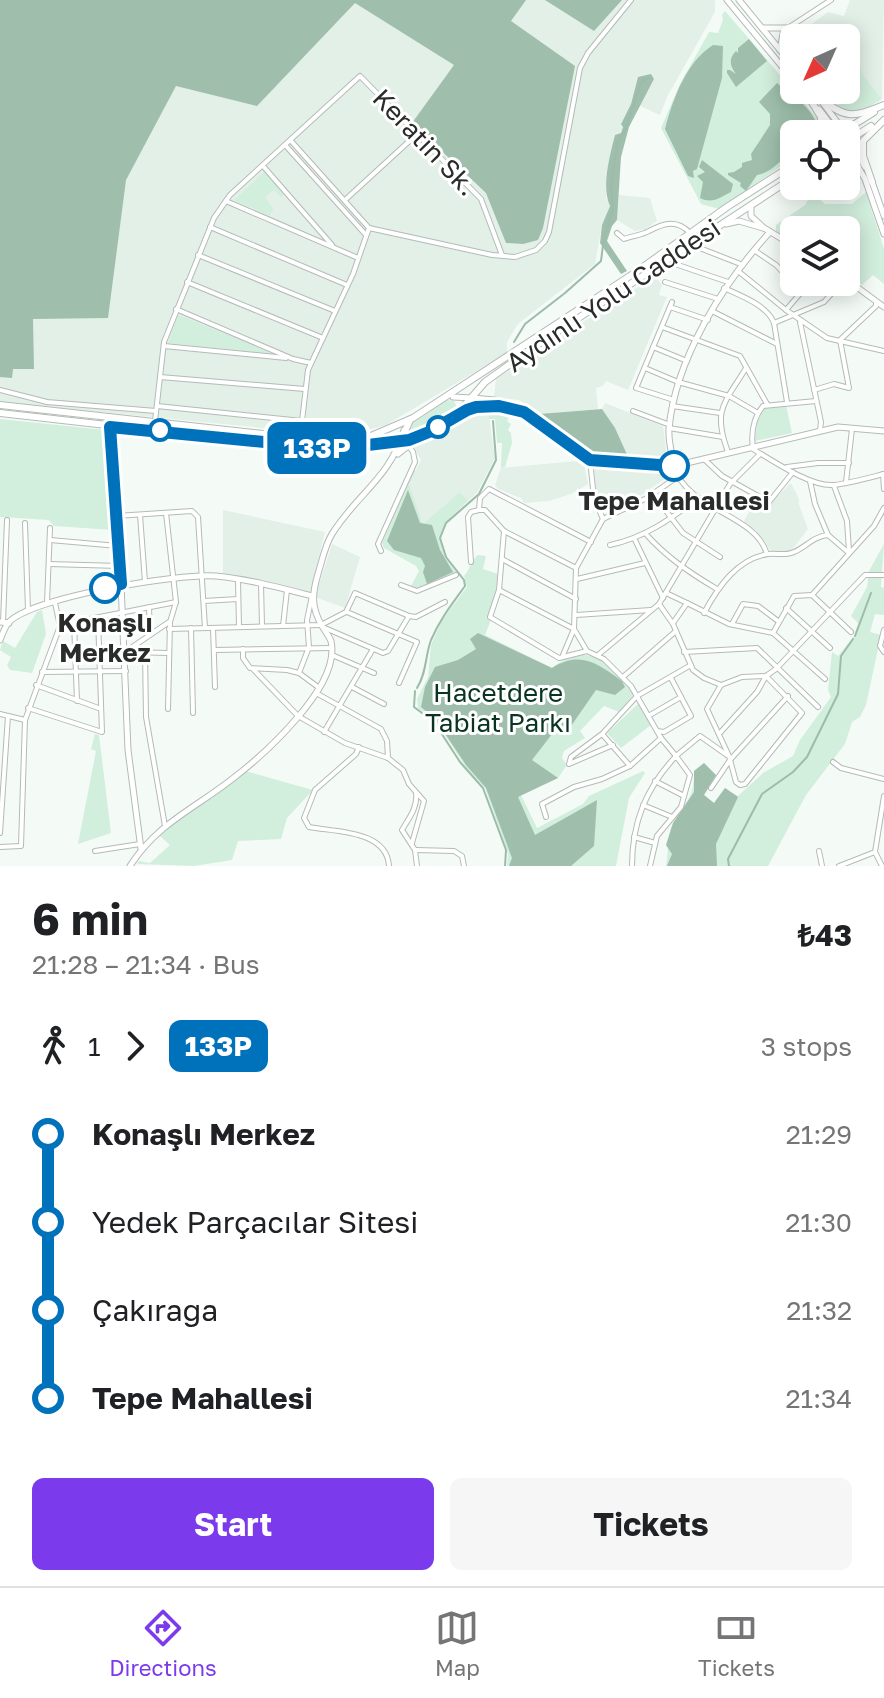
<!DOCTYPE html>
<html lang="en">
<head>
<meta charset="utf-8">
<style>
	:root { --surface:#fff; --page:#f6f6f6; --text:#202124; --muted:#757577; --line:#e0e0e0; --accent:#7c3aed }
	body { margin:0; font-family:"Golos Text",sans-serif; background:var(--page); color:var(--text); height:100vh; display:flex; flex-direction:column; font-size:30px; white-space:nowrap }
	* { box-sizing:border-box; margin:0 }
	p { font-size:26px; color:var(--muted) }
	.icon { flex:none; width:44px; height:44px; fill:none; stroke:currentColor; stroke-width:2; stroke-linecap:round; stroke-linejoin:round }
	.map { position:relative; height:866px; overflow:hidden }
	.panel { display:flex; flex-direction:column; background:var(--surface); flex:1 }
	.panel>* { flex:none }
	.badge { padding:0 16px; border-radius:12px; font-size:28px; line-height:52px }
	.needle { width:52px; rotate:225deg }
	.tools { position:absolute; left:780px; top:24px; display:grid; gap:16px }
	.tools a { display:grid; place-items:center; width:80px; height:80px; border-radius:12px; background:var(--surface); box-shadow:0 4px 20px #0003; font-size:40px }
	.map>.badge { position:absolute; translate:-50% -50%; box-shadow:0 0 0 4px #fff }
	.legs { display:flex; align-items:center; gap:12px; height:88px; padding:0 32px; font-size:26px }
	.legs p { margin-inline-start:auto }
	.summary { display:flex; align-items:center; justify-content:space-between; height:136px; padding:0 32px }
	h1 { font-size:44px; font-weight:700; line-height:60px }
	.action { display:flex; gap:16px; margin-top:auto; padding:16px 32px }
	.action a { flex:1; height:92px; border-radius:12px; background:var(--accent); color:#fff; font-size:32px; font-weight:700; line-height:92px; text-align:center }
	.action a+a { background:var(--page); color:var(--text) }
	ul { padding:0 32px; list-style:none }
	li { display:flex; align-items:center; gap:28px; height:88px; font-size:30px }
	li i { display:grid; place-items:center; width:12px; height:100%; margin:0 10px; background:currentColor }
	li i::after { content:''; width:20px; height:20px; margin:-10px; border:6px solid; border-radius:50%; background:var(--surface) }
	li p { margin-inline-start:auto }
	li:first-child i { background:linear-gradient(#0000 50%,currentColor 0) }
	li:last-child i { background:linear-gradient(currentColor 50%,#0000 0) }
	.tabs { display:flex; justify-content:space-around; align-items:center; height:112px; border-top:2px solid var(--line); background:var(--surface); font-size:22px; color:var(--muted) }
	.tabs a { display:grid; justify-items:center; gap:4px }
	.tabs .current { color:var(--accent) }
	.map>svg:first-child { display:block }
</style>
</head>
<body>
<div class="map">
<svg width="884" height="866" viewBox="0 0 884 866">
	<rect width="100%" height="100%" fill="#f4fbf7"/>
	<g fill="#e2f0e7">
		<polygon points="0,0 715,0 715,12 667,97 660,115 640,106 654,79 638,77 631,104 621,123 623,127 610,157 606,198 610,206 602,225 595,264 518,324 507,342 507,353 386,425 361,432 333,435 0,402"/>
		<polygon points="850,0 884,0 882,99 863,75 857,59 846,61 846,38 800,38 798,34 828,12 844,16"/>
		<polygon points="619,195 650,198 657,221 645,229 635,231 617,220"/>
		<polygon points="655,276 662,285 659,295 667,297 628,390 606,381 603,386 596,388 598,409 539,414 519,400 494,397 496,379 536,353 541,354 541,349"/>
		<polygon points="605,403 663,426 667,459 629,459 602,409"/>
		<polygon points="488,409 495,458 477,493 468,501 460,492 424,523 421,522 409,484 421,460 413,446 446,431 472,411"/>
		<polygon points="577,461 584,464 588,484 571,494 549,501 524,503 521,498 498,489 495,485 501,468"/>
		<polygon points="594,466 670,471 670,475 640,496 602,512 597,498"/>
		<polygon points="791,483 799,499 799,505 808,529 791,551 771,551 753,528 743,523 752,507 769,504"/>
		<polygon points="223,510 325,532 310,593 223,573"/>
		<polygon points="332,544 360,557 345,608 315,597"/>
	</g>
	<g fill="#d2eedd">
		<polygon points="725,11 817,118 818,134 794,134 794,157 719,209 701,204 661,128 680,84 709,32 718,33 723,20 722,15"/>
		<path d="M857,58L863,75L882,99C865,110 856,114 836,107L840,103V90H846V61Z"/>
		<polygon points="265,171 285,193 281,197 274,190 265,197 273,209 270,216 234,200"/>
		<polygon points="866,192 884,249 884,284 873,275 862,285 848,275 846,230 794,230 794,243 776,233 776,225 805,205 812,193 825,204 852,204"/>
		<polygon points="178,315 179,315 274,354 168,343"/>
		<polygon points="447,400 454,401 457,407 434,426 414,434 409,431 413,423"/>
		<polygon points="786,405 792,433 755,441 757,422 764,408"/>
		<polygon points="488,409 511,413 507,421 511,424 508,430 511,433 512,443 505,467 501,468 501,465 502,443 497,443 495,419 489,419"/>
		<polygon points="0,419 106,430 113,530 54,526 49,520 0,517"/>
		<path d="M414,470L416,471L409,484L422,522L424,523L460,492L468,501C438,528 431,538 457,573L418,590L411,586L419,571L416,566L384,548L382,543Z"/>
		<path d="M884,544L881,587L884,588V615L875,614L870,632L881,635L866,705L860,717L852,722L845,744L806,795L768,866H666C669,851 666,838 673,823C685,798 694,803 694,771L704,763L716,775L704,795L714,803L725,788L738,796L763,773L793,756L800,740L831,697L828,690L832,652L838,656L854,636L858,623L851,616L867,587L869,571Z"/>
		<path d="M478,555L486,556L483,569L498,574L496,590L501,594L485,635L552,668C587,639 613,663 634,694L619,712L604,706L580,731L585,738L564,751L562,758L567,765L558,778L521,795L537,828L583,804L589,796L643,771L645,773L629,798L616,866H507L508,854L485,788L467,769L436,722L418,708L417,699L428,677L431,645L442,620L467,587L464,576C470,570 471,560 478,555Z"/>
		<polygon points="42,610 46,634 32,673 10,670 7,665 11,657 0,650 3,641 15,648 37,612"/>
		<polygon points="638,704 651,725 621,748 607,733"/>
		<polygon points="95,734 99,735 111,833 78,844 96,751 91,749"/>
		<polygon points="245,771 313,790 287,818 281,839 238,841 232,860 194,866 137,864 139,861 150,863 170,845 159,835 186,812 221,790"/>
	</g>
	<g fill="#9fbfac">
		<polygon points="0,0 526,0 511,21 575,66 543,228 538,240 523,244 506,243 486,193 412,123 454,65 355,3 257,106 176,86 126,180 108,318 33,319 34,369 13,369 12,378 0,377"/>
		<polygon points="545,0 622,0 594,31"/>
		<path d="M749,39L767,61L736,87L727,73V70H730L736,74C730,66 728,59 736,51L738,53V48Z"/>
		<path d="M713,45L723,46L722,78L697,169L693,171L694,178L688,176L665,129C673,99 686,62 713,45Z"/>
		<path d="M651,74L654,79L629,127L621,157L617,220L612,226L607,241L627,271L621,274L600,243L602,225L610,206C601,187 610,155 615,135L621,133L623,127L621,124L631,104L638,77Z"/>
		<path d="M777,83L786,91L795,90C801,106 809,107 815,120L810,125H804L801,134H794V147C783,158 772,173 757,175L746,191L740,186L741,183L728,175V173L734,172L742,167V163L752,160L751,154L770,125V114L759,102Z"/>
		<path d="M702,160L733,184L731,192C719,198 713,204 700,198L703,182L697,176L705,172L699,167Z"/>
		<path d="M602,409L615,428L629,459C580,455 575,443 539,414Z"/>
		<polygon points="408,490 420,523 432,525 440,550 453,572 427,584 423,572 425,566 421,558 394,550 387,541"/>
		<path d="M478,633L552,668C581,650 598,664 622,681L625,687L615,695L596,690L569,729L559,725L532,760L558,778L518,797L535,835L597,800L594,846L571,866H509L512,858L486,788L466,765L436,720L421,707L425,687L435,667L458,660L476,649L470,639Z"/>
		<polygon points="704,763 716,775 704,795 714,803 725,788 738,797 716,844 717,866 667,866 672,854 666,845 673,823 694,792 694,771"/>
	</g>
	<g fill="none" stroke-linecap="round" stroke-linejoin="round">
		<g stroke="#9cbca9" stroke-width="2">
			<polyline points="514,342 525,324 565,293 601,261 604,237 613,208 611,185 618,140 624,133 641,82 649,78"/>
			<polyline points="855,636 871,593"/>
			<path d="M417,688C427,672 425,656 431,640C440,619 452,604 465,586L464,580L446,557L440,538L446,523L479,494L496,460L493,421"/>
			<polyline points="415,691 414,707 434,722 460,762 483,788 506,850 505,866"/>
			<polyline points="729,866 728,859 762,794 793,772 807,757 838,694 841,656 853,639"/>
		</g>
		<defs>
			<g id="minor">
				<polyline points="788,28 831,0"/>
				<polyline points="292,142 369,228 492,255 515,257 536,250 545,241 549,232 580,68 588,53 631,0"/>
				<polyline points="286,146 366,235"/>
				<polyline points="263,166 332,245"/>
				<polyline points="345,200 417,134"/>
				<polyline points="226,201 358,258"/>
				<polyline points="210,227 347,285"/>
				<path d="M617,233L624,239C632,236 642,235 649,231C664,223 677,219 690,233"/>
				<polyline points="692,245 743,265"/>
				<polyline points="754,250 776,265 802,292"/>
				<polyline points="198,255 335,311"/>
				<polyline points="671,255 678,265 728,282"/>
				<polyline points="738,271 786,310 827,338 884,351"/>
				<polyline points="187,282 323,338"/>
				<polyline points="665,282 718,299"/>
				<path d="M724,288C741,296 767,305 774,323"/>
				<polyline points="672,302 636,388 674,400"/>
				<polyline points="670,307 708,320"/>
				<polyline points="176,309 293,359 311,363"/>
				<polyline points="786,310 810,282"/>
				<polyline points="712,311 777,344"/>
				<polyline points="800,322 821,422 820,430"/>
				<polyline points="662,327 740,356 767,404"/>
				<polyline points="840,340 876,306 876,302"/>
				<polyline points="164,346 286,358"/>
				<polyline points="653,347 687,361"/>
				<polyline points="645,368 678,382 729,396 758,413"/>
				<polyline points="160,377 305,389"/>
				<polyline points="0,390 47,402 156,411"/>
				<polyline points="814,390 834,384 849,388 840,340"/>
				<path d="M816,401L763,406C753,418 751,434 753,449C773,461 811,487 834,485C850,483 868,478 884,474"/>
				<polyline points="787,402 774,323 824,302 842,282"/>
				<polyline points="157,406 302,421 308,370 353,274 369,228"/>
				<polyline points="672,406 720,413"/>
				<polyline points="633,411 670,425"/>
				<polyline points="155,421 164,342 214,218 230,195 360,76 481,199 502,255"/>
				<polyline points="669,428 723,437"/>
				<path d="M728,452C712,409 725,403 746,368"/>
				<polyline points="704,459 722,476 769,502 793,472"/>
				<polyline points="590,460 594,498 603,519"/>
				<path d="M674,466C687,511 755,513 767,554"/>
				<polyline points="787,467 818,463 849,463"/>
				<polyline points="883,474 884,489"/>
				<polyline points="810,481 815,504 828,535 849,553"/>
				<polyline points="846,482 852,429"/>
				<polyline points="834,486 847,521 849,551"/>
				<polyline points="653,494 683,533 720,557"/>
				<polyline points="479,510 480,498 489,489 591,542"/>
				<polyline points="479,510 485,510 504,531 576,568"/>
				<polyline points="166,513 176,602 170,622 168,709"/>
				<polyline points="140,515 145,582"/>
				<polyline points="116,516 192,511 198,517 205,628"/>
				<polyline points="603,519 647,498 677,477"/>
				<polyline points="25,523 28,610"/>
				<polyline points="504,531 499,590 490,617 559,658 587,651"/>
				<path d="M645,533C666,557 690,573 717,589"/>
				<polyline points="50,540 118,546"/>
				<polyline points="635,540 663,598"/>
				<path d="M610,545C644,538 671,519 698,498"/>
				<polyline points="381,551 378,544 415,462 413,452 408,445"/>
				<polyline points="502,559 576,599"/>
				<polyline points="471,562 468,517 471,512 479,510"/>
				<polyline points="49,564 120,566"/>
				<polyline points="577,579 645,563"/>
				<polyline points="238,580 239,627"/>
				<polyline points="261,584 262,626"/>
				<polyline points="401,585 417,591 456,575"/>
				<polyline points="499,590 574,629 587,651 604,659 631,686 661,738 676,756 700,736 727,755"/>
				<polyline points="666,593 687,603"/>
				<polyline points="812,595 874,526 884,508"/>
				<polyline points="204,601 238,599"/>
				<polyline points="47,603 50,528"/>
				<polyline points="659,604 673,624 693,670 704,678 721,685 707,709 729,756 736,782 740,785 745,784 802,713 766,676"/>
				<polyline points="149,607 150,633"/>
				<polyline points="786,608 830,648"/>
				<polyline points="347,612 417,642 399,683"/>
				<path d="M704,613C718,587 737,559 768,554C777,553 786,556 794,552C806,547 814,536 828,535"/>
				<polyline points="576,615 651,610"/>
				<polyline points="3,622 7,520"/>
				<polyline points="673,623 687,603 729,624 773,633 825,679"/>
				<polyline points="732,624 743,604 758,606 778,621"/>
				<polyline points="283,626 287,590"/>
				<polyline points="191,628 193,713"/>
				<polyline points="213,628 215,687"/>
				<polyline points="325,628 383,653 388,651 409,616 416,617 445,602"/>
				<polyline points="169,629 321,625 346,612 355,593 409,616"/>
				<polyline points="884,630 880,646 884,652"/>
				<polyline points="773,633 794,596 812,595 851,632"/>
				<polyline points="243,649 243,658 250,668 287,670 299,673 318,687"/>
				<polyline points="214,650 331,648"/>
				<polyline points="125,652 169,622"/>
				<polyline points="127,652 169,653"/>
				<polyline points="684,652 757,648 818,707"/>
				<polyline points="145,653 146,717 165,826"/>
				<polyline points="332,655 374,673"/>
				<polyline points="563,655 574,629 576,568 603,519"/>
				<polyline points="598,655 659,604 730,484 760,454"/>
				<polyline points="253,669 298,716 345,743 388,758 403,770 409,784 424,801 412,843"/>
				<polyline points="42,672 126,671"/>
				<polyline points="299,673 309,647 307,620 312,596"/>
				<polyline points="623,677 676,631"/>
				<polyline points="36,685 101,709"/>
				<polyline points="721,685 742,677 766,676 776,669 865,575 884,575"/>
				<polyline points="352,687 384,704"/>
				<polyline points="316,693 381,729 387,741 388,758"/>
				<polyline points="77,701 74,622 176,602"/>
				<polyline points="28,708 102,732 98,618"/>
				<polyline points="0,714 25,720"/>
				<polyline points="650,715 681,697"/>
				<polyline points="657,731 664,732 691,716 671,678"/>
				<polyline points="324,732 373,649"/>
				<polyline points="719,734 757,692 766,676"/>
				<polyline points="603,735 630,766"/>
				<polyline points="613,745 569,764 571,757 602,734 637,696 691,665"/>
				<path d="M359,747L356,754L315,790L304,818L309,827C335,832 387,830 389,866"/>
				<polyline points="833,762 841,768 884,779"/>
				<polyline points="655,781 684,796"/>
				<polyline points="711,788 730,760 788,696"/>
				<path d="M416,793C418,807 409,818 402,830L415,850L417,866"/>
				<polyline points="643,805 672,817"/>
				<polyline points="546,817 542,804 574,787 602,779 630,766 661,738"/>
				<polyline points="0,833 8,716"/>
				<polyline points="634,837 655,843"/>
				<polyline points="0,847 21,846 25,720 60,626 55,603"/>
				<polyline points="416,850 454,851 462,856 464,866"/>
				<polyline points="95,851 140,844"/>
				<polyline points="819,851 822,866"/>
				<path d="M632,866C632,822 646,788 676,756L690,775L681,807L657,836L650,866"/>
				<polyline points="839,866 875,852"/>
				<polyline points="882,866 875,852 884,796"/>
			</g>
			<g id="tertiary">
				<polyline points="762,28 788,28"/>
				<polyline points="780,50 783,34 787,29"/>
				<polyline points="751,206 751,216 764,228 794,246"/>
				<polyline points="726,224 739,221 763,228"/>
				<polyline points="846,279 884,307"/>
				<polyline points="110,427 121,584 128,750 141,849"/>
				<polyline points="398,454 418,438"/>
				<path d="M674,466C672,454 668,441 669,429C675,359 724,282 770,232"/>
				<polyline points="0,622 9,623"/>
				<path d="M0,640C2,635 5,627 8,623C31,597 180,573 216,576C248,579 281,588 312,596"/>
				<path d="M130,866C158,822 198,807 236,776C258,759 280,738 298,717C314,698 337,668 331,641C329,636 325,631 322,626C311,607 312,594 318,574C322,561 325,545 332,534C357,494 390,478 404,430"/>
			</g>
			<g id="secondary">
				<polyline points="727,0 794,81"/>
				<polyline points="739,0 794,67"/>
				<polyline points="813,90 844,131 865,167"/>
				<polyline points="819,109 838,134"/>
				<polyline points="846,146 865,179 884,234"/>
				<polyline points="871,179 884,216"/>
				<path d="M453,397C486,399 518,398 543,422"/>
				<polyline points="458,415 476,407 487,406 517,409 530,416 590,460 674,466 838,427 884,431"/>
			</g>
			<g id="primary">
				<polyline points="808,96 821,117 822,134"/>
				<path d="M818,96C845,119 852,118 884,105"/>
				<polyline points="839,134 874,112"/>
				<polyline points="846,142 871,126"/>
				<polyline points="846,154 858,167"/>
				<polyline points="872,182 863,156 863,141 884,120"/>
				<polyline points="0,405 317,440 343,440 371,436 413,418 636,272 727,207 794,164"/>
				<polyline points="0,413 319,449 401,442 440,426 458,413 485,382 534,347 794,177"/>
				<polyline points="410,420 405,431 409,436 415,437"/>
			</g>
		</defs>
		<use href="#minor" stroke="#b4bbb7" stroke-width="6"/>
		<use href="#tertiary" stroke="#b4bbb7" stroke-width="7"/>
		<use href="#secondary" stroke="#b4bbb7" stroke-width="7"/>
		<use href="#primary" stroke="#b4bbb7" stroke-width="8"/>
		<use href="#minor" stroke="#fff" stroke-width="4"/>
		<use href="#tertiary" stroke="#fff" stroke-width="5"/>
		<use href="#secondary" stroke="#fff" stroke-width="5"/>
		<use href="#primary" stroke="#fff" stroke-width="6"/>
	</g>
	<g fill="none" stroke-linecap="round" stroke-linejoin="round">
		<defs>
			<polyline id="line-1" points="105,588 121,584 110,427 335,449 409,440 429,432 467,410 476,407 499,406 524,412 590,460 674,466"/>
		</defs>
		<use href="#line-1" stroke="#fff" stroke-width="18"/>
		<use href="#line-1" stroke="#0072bc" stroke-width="12"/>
	</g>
	<g fill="#fff" stroke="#0072bc" stroke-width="4">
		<circle cx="438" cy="427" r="10"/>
		<circle cx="160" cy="430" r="10"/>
		<circle cx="674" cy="466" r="14"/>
		<circle cx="105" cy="588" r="14"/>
	</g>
	<g text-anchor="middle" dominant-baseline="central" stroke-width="6" stroke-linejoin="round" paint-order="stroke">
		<g font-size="26" fill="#292c2a" stroke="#fff">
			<text transform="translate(425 142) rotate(46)">Keratin Sk.</text>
			<text transform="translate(613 295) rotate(-34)">Aydınlı Yolu Caddesi</text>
		</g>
		<g font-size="26" font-weight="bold" fill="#292c2a" stroke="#fff">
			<text x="674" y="500">Tepe Mahallesi</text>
			<text x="105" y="622">Konaşlı<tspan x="105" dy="30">Merkez</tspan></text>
		</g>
		<g font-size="26" fill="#093421" stroke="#fff">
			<text x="498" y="692">Hacetdere<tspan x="498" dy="30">Tabiat Parkı</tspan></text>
		</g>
	</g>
</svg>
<div class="tools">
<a><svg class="needle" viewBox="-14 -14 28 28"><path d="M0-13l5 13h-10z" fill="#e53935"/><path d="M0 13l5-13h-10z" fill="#757577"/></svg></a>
<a><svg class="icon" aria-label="locate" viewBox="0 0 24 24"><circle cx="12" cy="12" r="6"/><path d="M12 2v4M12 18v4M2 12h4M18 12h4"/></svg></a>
<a><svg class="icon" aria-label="layers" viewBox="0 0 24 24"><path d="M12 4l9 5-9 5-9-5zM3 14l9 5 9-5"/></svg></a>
</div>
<b class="badge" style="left:317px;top:448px;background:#0072bc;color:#fff">133P</b>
</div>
<section class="panel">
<div class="summary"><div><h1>6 min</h1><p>21:28 – 21:34 · Bus</p></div><b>₺43</b></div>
<div class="legs"><svg class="icon" aria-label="walk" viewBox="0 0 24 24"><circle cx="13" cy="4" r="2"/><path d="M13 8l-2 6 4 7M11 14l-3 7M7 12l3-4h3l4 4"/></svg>1<svg class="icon" aria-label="forward" viewBox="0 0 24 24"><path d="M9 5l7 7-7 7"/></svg><b class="badge" style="background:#0072bc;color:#fff">133P</b><p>3 stops</p></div>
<ul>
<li><i style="color:#0072bc"></i><b>Konaşlı Merkez</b><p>21:29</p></li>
<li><i style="color:#0072bc"></i><span>Yedek Parçacılar Sitesi</span><p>21:30</p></li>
<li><i style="color:#0072bc"></i><span>Çakırağa</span><p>21:32</p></li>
<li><i style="color:#0072bc"></i><b>Tepe Mahallesi</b><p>21:34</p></li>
</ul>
<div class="action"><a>Start</a><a>Tickets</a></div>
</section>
<nav class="tabs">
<a class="current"><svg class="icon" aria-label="directions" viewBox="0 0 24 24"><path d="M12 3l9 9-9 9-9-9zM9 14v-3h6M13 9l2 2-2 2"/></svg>Directions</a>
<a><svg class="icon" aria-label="map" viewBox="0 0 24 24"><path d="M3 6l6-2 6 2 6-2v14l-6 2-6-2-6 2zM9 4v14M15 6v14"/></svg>Map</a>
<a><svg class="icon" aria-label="tickets" viewBox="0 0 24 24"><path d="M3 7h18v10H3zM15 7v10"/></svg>Tickets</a>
</nav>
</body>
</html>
